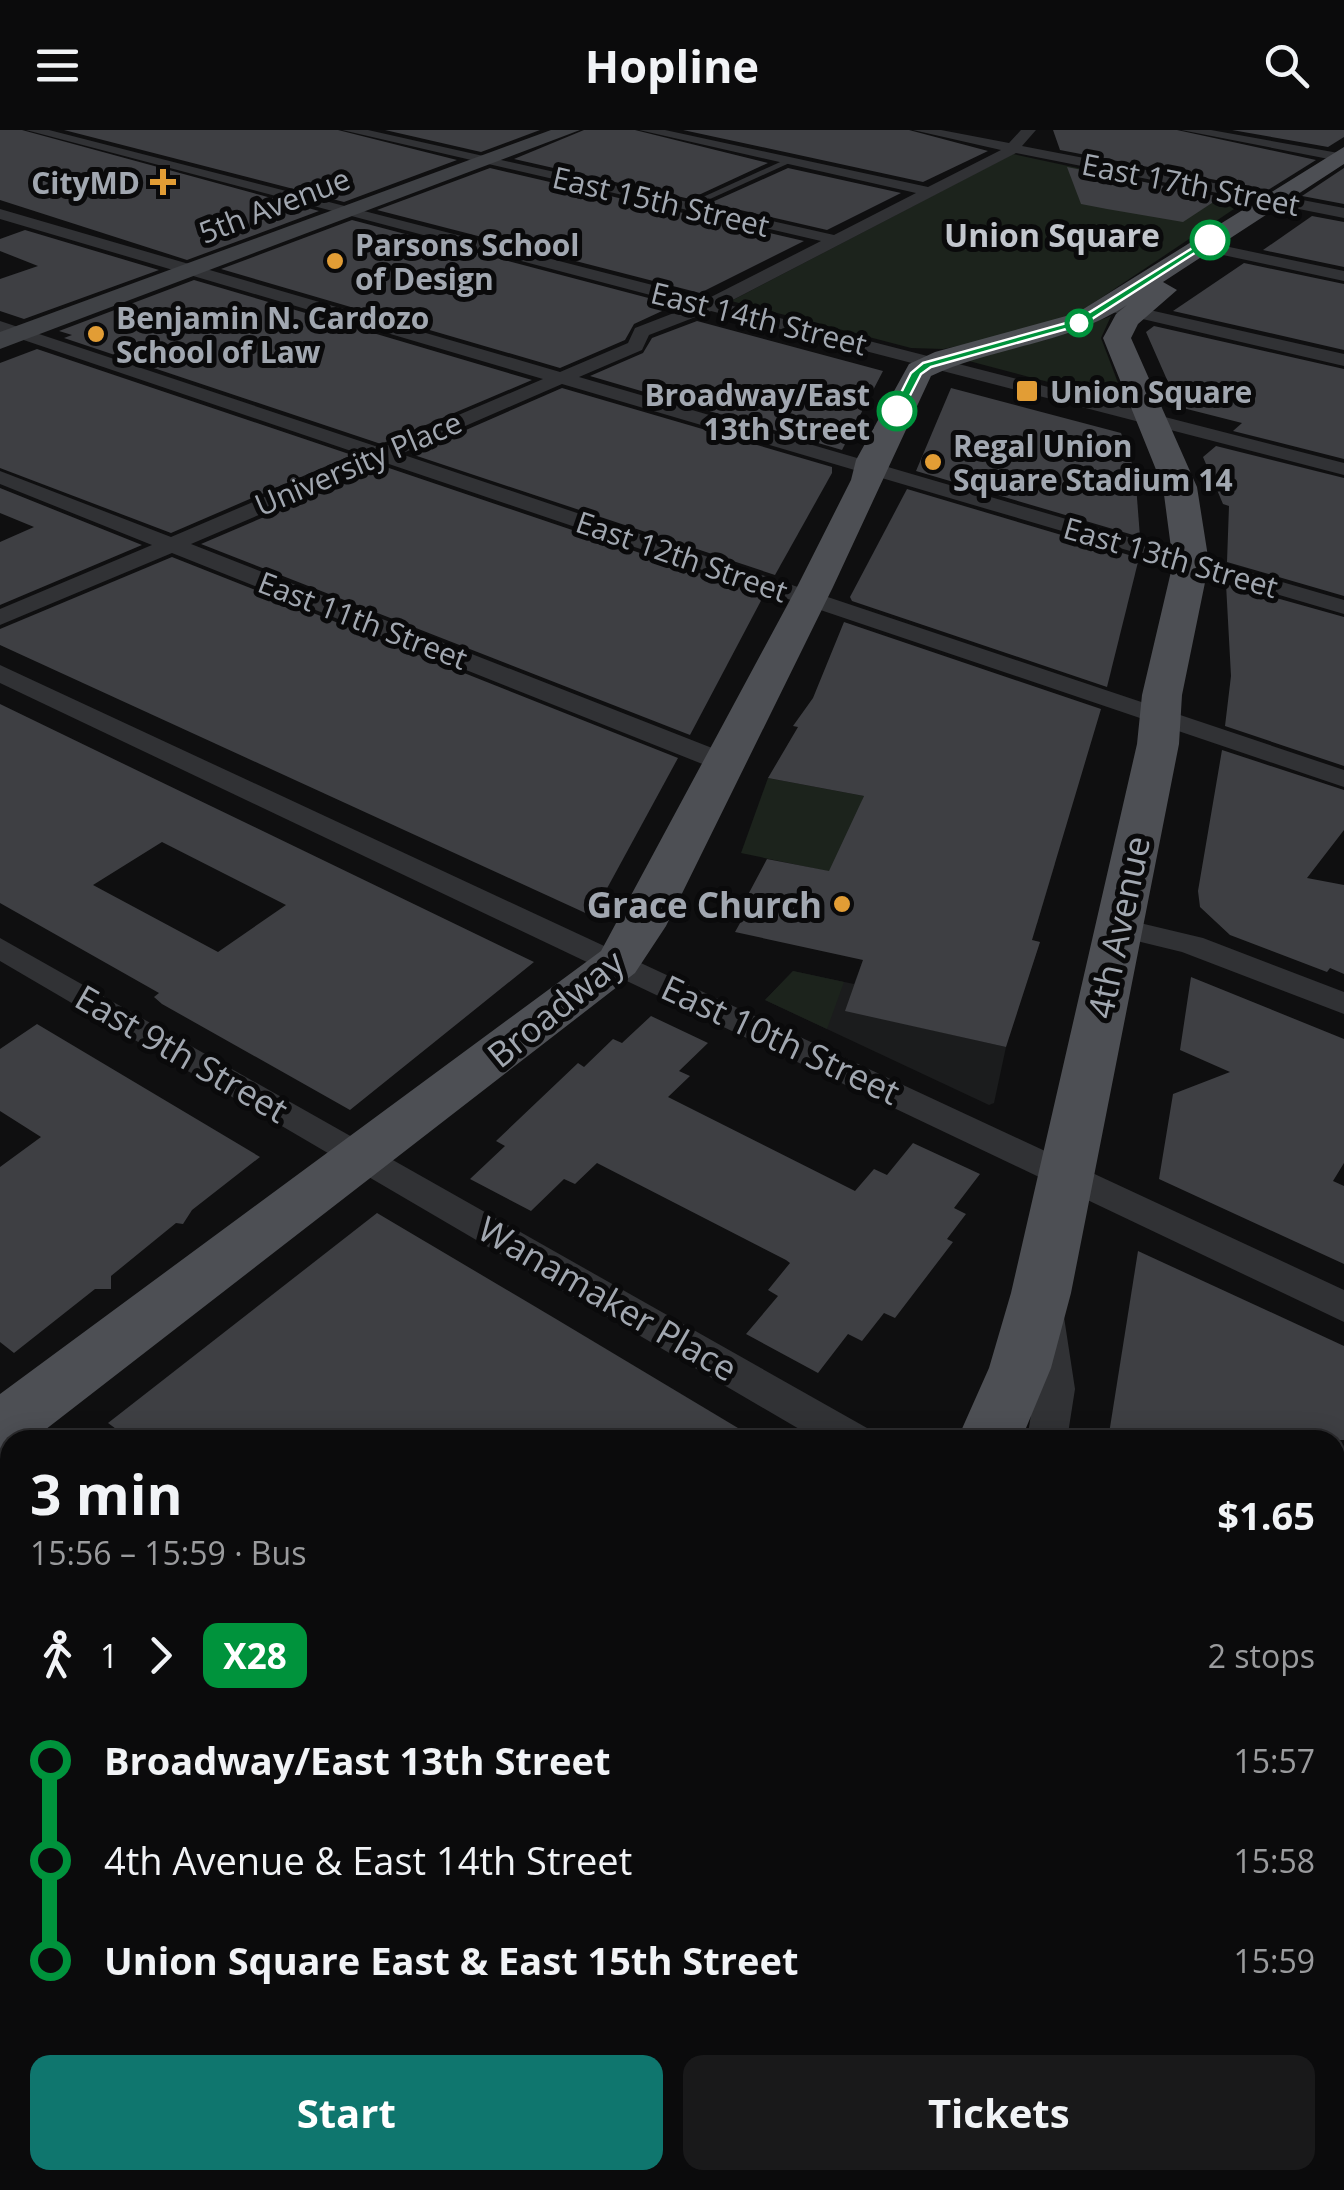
<!DOCTYPE html>
<html lang="en">
<head>
<meta charset="utf-8">
<style>
	:root { --surface:#0b0b0c; --page:#19191a; --text:#f1f3f6; --muted:#9a9b9d; --line:#2b2b2d; --accent:#0f766e }
	body { margin:0; font-family:"Open Sans",sans-serif; background:var(--page); color:var(--text); height:100vh; display:flex; flex-direction:column; font-size:38px; white-space:nowrap }
	* { box-sizing:border-box; margin:0 }
	p { font-size:32px; color:var(--muted) }
	.icon { flex:none; width:55px; height:55px; fill:none; stroke:currentColor; stroke-width:2; stroke-linecap:round; stroke-linejoin:round }
	.map { position:relative; flex:1; overflow:hidden }
	.panel { position:absolute; left:0px; top:1300px; width:1345px; height:760px; display:flex; flex-direction:column; background:var(--surface); border-radius:30px 30px 0 0; box-shadow:0 5px 25px #0003,0 0 0 2px var(--line) }
	.panel>* { flex:none }
	.badge { padding:0 20px; border-radius:15px; font-size:35px; line-height:65px }
	.map>.badge { position:absolute; translate:-50% -50%; box-shadow:0 0 0 5px #fff }
	.legs { display:flex; align-items:center; gap:15px; height:110px; padding:0 30px; font-size:32px }
	.legs p { margin-inline-start:auto }
	.headline { display:flex; align-items:center; justify-content:space-between; height:170px; padding:0 30px }
	h1 { font-size:55px; font-weight:700; line-height:75px }
	.cta { display:flex; gap:20px; margin-top:auto; padding:20px 30px }
	.cta a { flex:1; height:115px; border-radius:20px; background:var(--accent); color:#fff; font-size:40px; font-weight:700; line-height:115px; text-align:center }
	.cta a+a { background:var(--page); color:var(--text) }
	ul { padding:0 30px; list-style:none }
	li { display:flex; align-items:center; gap:35px; height:100px; font-size:38px }
	li i { display:grid; place-items:center; width:15px; height:100%; margin:0 12px; background:currentColor }
	li i::after { content:''; width:25px; height:25px; margin:-12px; border:8px solid; border-radius:50%; background:var(--surface) }
	li p { margin-inline-start:auto }
	li:first-child i { background:linear-gradient(#0000 50%,currentColor 0) }
	li:last-child i { background:linear-gradient(currentColor 50%,#0000 0) }
	header { display:flex; justify-content:space-between; align-items:center; height:130px; padding:0 30px; background:var(--surface); font-size:45px; font-weight:700 }
	.map>svg:first-child { display:block }
</style>
</head>
<body>
<header><svg class="icon" aria-label="menu" viewBox="0 0 24 24"><path d="M4 6h16M4 12h16M4 18h16"/></svg>Hopline<svg class="icon" aria-label="search" viewBox="0 0 24 24"><circle cx="10" cy="10" r="6"/><path d="M15 15l6 6"/></svg></header>
<div class="map">
<svg width="1344" height="2060" viewBox="0 0 1344 2060">
	<rect width="100%" height="100%" fill="#0f0f10"/>
	<g fill="#1b1c1d">
		<polygon points="997,723 1055,734 1037,794 1025,792 1021,808 1040,812 1020,871 888,890 1006,917 994,973 989,975 765,870 793,841 854,854 863,830"/>
		<polygon points="1335,1647 1344,1652 1344,2060 922,2060 923,2050 1335,2050"/>
		<polygon points="0,1821 10,1825 10,2050 145,2050 136,2060 0,2060"/>
	</g>
	<g fill="#1c231c">
		<polygon points="1013,24 1217,68 1234,79 1077,184 1010,205 943,219 911,218 731,171"/>
		<polygon points="1111,186 1101,208 1123,266 1117,270 969,231 975,225 1046,210"/>
		<polygon points="768,648 864,666 836,743 741,723"/>
		<polygon points="793,841 844,852 827,899 765,870"/>
	</g>
	<g fill="#3e3f43" fill-rule="evenodd">
		<polygon points="0,0 22,0 319,81 187,130 0,70"/>
		<polygon points="64,0 338,0 457,30 344,72"/>
		<polygon points="385,0 540,0 481,22"/>
		<polygon points="584,0 635,0 768,33 690,69 514,29"/>
		<polygon points="683,0 909,0 988,21 923,52"/>
		<polygon points="1053,0 1177,0 1316,30 1268,60 1060,20"/>
		<polygon points="1232,0 1344,0 1344,7 1328,17"/>
		<polygon points="1067,37 1221,67 1183,92 1107,79 1081,74"/>
		<polygon points="490,38 804,111 700,163 377,80"/>
		<polygon points="788,38 901,63 827,100 710,73"/>
		<polygon points="1344,38 1344,74 1302,66"/>
		<polygon points="1312,86 1344,92 1344,137 1263,120"/>
		<polygon points="352,90 675,175 634,194 625,210 560,238 221,139"/>
		<polygon points="25,100 159,140 24,189 0,181 0,149 38,136 0,121 0,109"/>
		<polygon points="1244,133 1344,154 1344,220 1173,181"/>
		<polygon points="194,150 532,250 381,314 64,208 72,205 59,201"/>
		<polygon points="697,191 883,241 842,320 590,246 643,223 652,208"/>
		<polygon points="1154,196 1344,239 1344,329 1233,301 1242,293 1179,277 1146,202"/>
		<polygon points="37,219 352,325 171,403 0,338 0,233"/>
		<polygon points="562,258 832,337 832,343 775,445 411,324"/>
		<polygon points="951,258 1121,303 1135,342 1140,407 916,341"/>
		<polygon points="1216,316 1344,348 1344,466 1227,432 1229,376 1223,374 1203,327"/>
		<polygon points="383,336 764,465 690,605 201,414"/>
		<polygon points="0,358 142,415 0,475 0,412 34,397 0,383"/>
		<polygon points="907,359 1139,428 1107,557 852,471 850,467"/>
		<polygon points="172,427 678,628 592,786 0,515 0,499"/>
		<polygon points="1226,454 1344,487 1344,636 1225,596 1231,546"/>
		<polygon points="844,492 1101,579 1032,810 1040,812 1006,917 845,881 863,830 735,802 749,777 742,776 767,729 829,741 864,666 768,648 798,597 793,596 813,568"/>
		<path d="M0,574L159,651L534,832L350,980L162,874L154,867L159,863L0,773ZM162,712L286,775L218,822L93,755Z"/>
		<polygon points="1222,620 1344,660 1344,700 1307,748 1344,755 1344,844 1330,838 1327,842 1230,805 1200,777 1198,761"/>
		<polygon points="1191,847 1344,909 1344,1033 1333,1051 1344,1056 1344,1134 1159,1049 1173,964 1230,942 1180,920"/>
		<polygon points="651,886 708,913 679,941 690,946 668,967 855,1061 874,1039 887,1045 913,1013 980,1044 954,1078 966,1084 947,1109 953,1112 895,1188 884,1183 862,1211 848,1204 818,1243 746,1204 778,1166 768,1160 790,1133 786,1130 597,1033 575,1054 564,1049 531,1081 470,1049 505,1016 496,1011 578,933 584,937 613,909 622,913"/>
		<polygon points="37,894 260,1027 192,1080 183,1094 176,1093 111,1146 111,1159 95,1159 14,1223 0,1212 0,1037 41,1007 0,981 0,919"/>
		<polygon points="377,1083 556,1189 758,1310 131,1310 108,1293"/>
		<polygon points="1138,1121 1344,1216 1344,1310 1108,1310"/>
	</g>
	<g fill="none" stroke-linecap="round" stroke-linejoin="round">
		<g fill="#313235" fill-rule="evenodd">
			<polygon points="789,28 796,30 688,79 681,77"/>
			<polygon points="1344,1452 1344,1486 1335,1491 1335,1458"/>
		</g>
		<g fill="#313235" fill-rule="evenodd">
			<polygon points="26,0 49,0 707,169 821,111 342,0 368,0 834,105 916,63 639,0 665,0 928,57 1001,20 913,0 941,0 1009,13 1021,0 1036,0 1022,16 1344,78 1344,88 1016,23 725,174 1344,333 1344,345 711,181 649,205 642,220 579,247 1344,470 1344,484 562,254 401,324 1344,640 1344,657 383,332 191,414 735,627 738,633 735,639 715,639 172,423 0,495 0,479 152,415 0,354 0,341 171,407 363,325 0,202 0,191 381,318 543,249 0,89 0,79 560,242 628,213 635,198 692,176"/>
			<polygon points="1181,0 1211,0 1344,24 1344,32"/>
			<polygon points="1201,111 1344,141 1344,151 1195,119 1193,116"/>
			<polygon points="1110,171 1344,224 1344,236 1104,180 1101,176"/>
			<polygon points="0,535 1344,1160 1344,1192 0,553"/>
			<polygon points="1119,788 1203,808 1344,862 1344,884 1182,822 1108,804 1104,797"/>
			<polygon points="0,808 867,1298 873,1310 818,1310 0,831"/>
			<polygon points="1045,1172 1059,1176 1064,1187 1075,1259 1067,1310 1027,1310 1035,1259 1026,1187 1031,1176"/>
			<polygon points="1335,1566 1344,1569 1344,1615 1335,1612"/>
			<polygon points="0,1731 10,1735 10,1785 0,1781"/>
			<polygon points="809,2050 865,2050 862,2060 806,2060"/>
			<polygon points="1009,2050 1076,2050 1080,2060 1013,2060"/>
		</g>
		<polygon fill="#3f4145" fill-rule="evenodd" points="551,0 580,0 0,219 0,202"/>
		<g fill="#4d4f54" fill-rule="evenodd">
			<path d="M1344,17V34L1163,152L1177,160L1138,194L1131,208L1197,357L1209,433L1182,565L1179,614L1071,1163L1051,1238L1021,1310H957L989,1238L1011,1163L1137,614L1142,565L1173,433L1163,357L1103,208L1116,184L1127,175C1066,215 995,216 931,246L833,457L666,796L635,843L32,1310H10V1322L0,1325V1264L601,821L797,457L851,350L856,330L909,234L935,222L1077,183Z"/>
			<polygon points="211,2050 304,2050 300,2060 207,2060"/>
		</g>
	</g>
	<polygon fill="#00933c" stroke="#fff" stroke-width="2.5" points="1207,109 1215,110 1084,194 931,237 921,244 901,283 892,281 911,243 923,233 1077,190"/>
	<g fill="#e29d35" stroke="#0a0a0b" stroke-width="4">
		<path d="M158 37h10v10h10v10h-10v10h-10v-10h-10v-10h10z"/>
		<circle cx="335" cy="131" r="10"/>
		<circle cx="96" cy="204" r="10"/>
		<rect x="1015" y="249" width="24" height="24" rx="5"/>
		<circle cx="933" cy="332" r="10"/>
		<circle cx="842" cy="774" r="10"/>
	</g>
	<g fill="#fff" stroke="#00933c" stroke-width="5">
		<circle cx="1210" cy="110" r="18"/>
		<circle cx="1079" cy="193" r="12"/>
		<circle cx="897" cy="281" r="18"/>
	</g>
	<g text-anchor="middle" dominant-baseline="central" stroke-width="10" stroke-linejoin="round" paint-order="stroke">
		<g font-size="30" font-weight="bold" fill="#a1a7b0" stroke="#0a0a0b" text-anchor="start">
			<text x="140" y="52" text-anchor="end">CityMD</text>
			<text x="355" y="114">Parsons School<tspan x="355" dy="34">of Design</tspan></text>
			<text x="116" y="187">Benjamin N. Cardozo<tspan x="116" dy="34">School of Law</tspan></text>
			<text x="1050" y="261">Union Square</text>
			<text x="953" y="315">Regal Union<tspan x="953" dy="34">Square Stadium 14</tspan></text>
		</g>
		<g font-size="30" fill="#a1a7b0" stroke="#0a0a0b">
			<text transform="translate(1191 54) rotate(11)">East 17th Street</text>
			<text transform="translate(661 71) rotate(13)">East 15th Street</text>
			<text transform="translate(274 75) rotate(-21)">5th Avenue</text>
			<text transform="translate(759 188) rotate(14)">East 14th Street</text>
			<text transform="translate(358 333) rotate(-23)">University Place</text>
			<text transform="translate(682 426) rotate(19)">East 12th Street</text>
			<text transform="translate(1171 427) rotate(16)">East 13th Street</text>
			<text transform="translate(363 490) rotate(21)">East 11th Street</text>
		</g>
		<g font-size="30" font-weight="bold" fill="#a1a7b0" stroke="#0a0a0b" text-anchor="end">
			<text x="870" y="264">Broadway/East<tspan x="870" dy="34">13th Street</tspan></text>
		</g>
		<g font-size="32" font-weight="bold" fill="#c2c6cd" stroke="#0a0a0b">
			<text x="1052" y="104">Union Square</text>
		</g>
		<g font-size="35" font-weight="bold" fill="#a1a7b0" stroke="#0a0a0b" text-anchor="end">
			<text x="822" y="774">Grace Church</text>
		</g>
		<g font-size="35" fill="#a1a7b0" stroke="#0a0a0b">
			<text transform="translate(1118 797) rotate(-78)">4th Avenue</text>
			<text transform="translate(555 878) rotate(-39)">Broadway</text>
			<text transform="translate(781 909) rotate(25)">East 10th Street</text>
			<text transform="translate(182 923) rotate(30)">East 9th Street</text>
			<text transform="translate(608 1168) rotate(30)">Wanamaker Place</text>
		</g>
	</g>
</svg>
<section class="panel">
<div class="headline"><div><h1>3 min</h1><p>15:56 – 15:59 · Bus</p></div><b>$1.65</b></div>
<div class="legs"><svg class="icon" aria-label="walk" viewBox="0 0 24 24"><circle cx="13" cy="4" r="2"/><path d="M13 8l-2 6 4 7M11 14l-3 7M7 12l3-4h3l4 4"/></svg>1<svg class="icon" aria-label="forward" viewBox="0 0 24 24"><path d="M9 5l7 7-7 7"/></svg><b class="badge" style="background:#00933c;color:#fff">X28</b><p>2 stops</p></div>
<ul>
<li><i style="color:#00933c"></i><b>Broadway/East 13th Street</b><p>15:57</p></li>
<li><i style="color:#00933c"></i><span>4th Avenue &amp; East 14th Street</span><p>15:58</p></li>
<li><i style="color:#00933c"></i><b>Union Square East &amp; East 15th Street</b><p>15:59</p></li>
</ul>
<div class="cta"><a>Start</a><a>Tickets</a></div>
</section>
</div>
</body>
</html>
